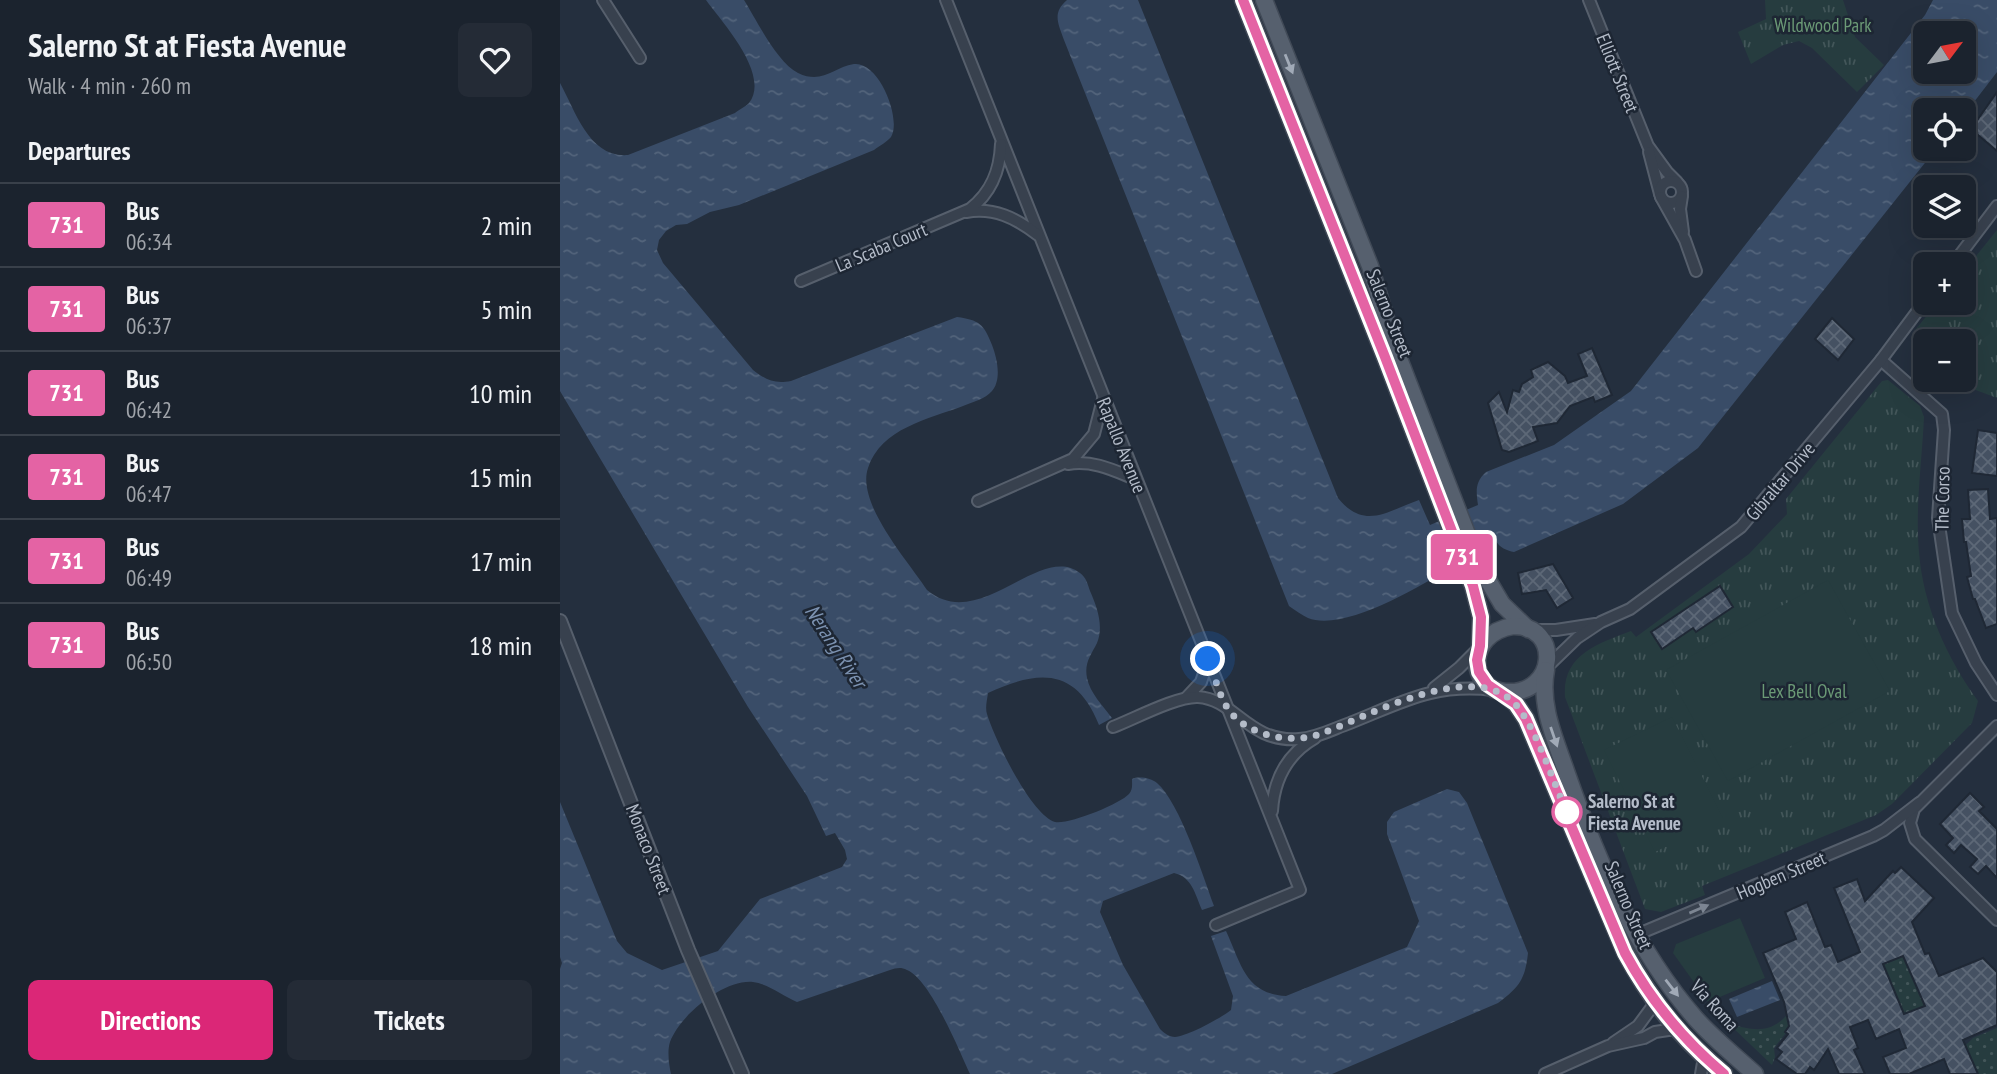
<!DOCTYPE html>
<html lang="en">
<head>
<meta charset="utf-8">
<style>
	:root { --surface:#1b232e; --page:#242b36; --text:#f1f3f6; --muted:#a0a4aa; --line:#39404a; --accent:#db2777 }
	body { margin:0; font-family:"PT Sans Narrow",sans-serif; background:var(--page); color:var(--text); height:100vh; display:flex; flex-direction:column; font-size:26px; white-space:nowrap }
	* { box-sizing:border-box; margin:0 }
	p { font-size:23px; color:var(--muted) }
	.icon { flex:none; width:38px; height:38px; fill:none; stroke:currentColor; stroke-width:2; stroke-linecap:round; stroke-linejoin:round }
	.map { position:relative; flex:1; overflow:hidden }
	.panel { display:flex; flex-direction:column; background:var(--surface); width:560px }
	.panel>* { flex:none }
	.badge { padding:0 14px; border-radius:5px; font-size:24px; line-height:46px }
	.needle { width:46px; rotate:58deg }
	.tools { position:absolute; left:1353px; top:21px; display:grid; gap:14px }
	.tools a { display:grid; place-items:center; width:63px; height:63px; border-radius:10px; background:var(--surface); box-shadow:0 7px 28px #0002,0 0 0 2px var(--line); font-size:35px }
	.you { position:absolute; width:35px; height:35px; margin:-18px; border:5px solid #fff; border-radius:50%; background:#1a73e8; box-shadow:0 0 0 10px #1a73e833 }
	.map>.badge { position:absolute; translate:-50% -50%; box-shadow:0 0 0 4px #fff }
	h2 { padding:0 28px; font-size:26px; line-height:63px }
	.round { display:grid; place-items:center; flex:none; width:74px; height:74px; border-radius:10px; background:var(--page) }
	.summary { display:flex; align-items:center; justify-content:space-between; height:119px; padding:0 28px }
	h1 { font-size:33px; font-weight:700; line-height:52px }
	.action { display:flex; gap:14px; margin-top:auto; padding:14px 28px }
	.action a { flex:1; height:80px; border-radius:10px; background:var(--accent); color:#fff; font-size:28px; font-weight:700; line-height:80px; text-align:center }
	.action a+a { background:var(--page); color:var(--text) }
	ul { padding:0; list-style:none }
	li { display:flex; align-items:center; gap:21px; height:84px; padding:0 28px; border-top:2px solid var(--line) }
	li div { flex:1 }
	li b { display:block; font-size:26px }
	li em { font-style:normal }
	li .badge { min-width:77px; font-weight:700; text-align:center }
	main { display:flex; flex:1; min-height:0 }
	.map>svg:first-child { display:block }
</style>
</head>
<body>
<main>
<section class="panel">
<div class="summary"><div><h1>Salerno St at Fiesta Avenue</h1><p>Walk · 4 min · 260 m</p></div><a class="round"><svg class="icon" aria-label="heart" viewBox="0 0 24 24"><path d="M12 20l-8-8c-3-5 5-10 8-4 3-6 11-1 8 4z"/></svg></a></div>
<h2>Departures</h2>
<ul>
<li><span class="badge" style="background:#e463a4;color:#fff">731</span><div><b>Bus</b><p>06:34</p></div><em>2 min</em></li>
<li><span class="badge" style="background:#e463a4;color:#fff">731</span><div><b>Bus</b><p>06:37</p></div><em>5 min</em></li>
<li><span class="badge" style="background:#e463a4;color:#fff">731</span><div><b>Bus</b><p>06:42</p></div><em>10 min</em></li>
<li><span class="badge" style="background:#e463a4;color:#fff">731</span><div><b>Bus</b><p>06:47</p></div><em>15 min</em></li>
<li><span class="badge" style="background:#e463a4;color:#fff">731</span><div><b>Bus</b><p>06:49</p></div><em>17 min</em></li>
<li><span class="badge" style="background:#e463a4;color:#fff">731</span><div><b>Bus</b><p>06:50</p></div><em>18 min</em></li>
</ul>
<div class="action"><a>Directions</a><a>Tickets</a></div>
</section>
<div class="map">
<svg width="1437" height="1074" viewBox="0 0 1437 1074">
	<defs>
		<pattern id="grass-dots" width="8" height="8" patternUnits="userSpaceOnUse" patternTransform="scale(1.75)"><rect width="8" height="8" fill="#263c3f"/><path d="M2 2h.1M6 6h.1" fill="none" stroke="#435659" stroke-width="1.8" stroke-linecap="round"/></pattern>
		<pattern id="park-tufts" width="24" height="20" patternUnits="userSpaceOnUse" patternTransform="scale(1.75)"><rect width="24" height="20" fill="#263c3f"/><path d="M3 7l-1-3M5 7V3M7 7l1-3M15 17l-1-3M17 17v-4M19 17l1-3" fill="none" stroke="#435659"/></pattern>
		<pattern id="water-ripples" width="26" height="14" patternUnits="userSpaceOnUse" patternTransform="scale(1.75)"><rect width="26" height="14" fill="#394c67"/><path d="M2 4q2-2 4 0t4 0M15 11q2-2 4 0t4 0" fill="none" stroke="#53647b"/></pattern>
		<pattern id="building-cross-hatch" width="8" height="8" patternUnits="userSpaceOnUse" patternTransform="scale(1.75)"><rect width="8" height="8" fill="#455162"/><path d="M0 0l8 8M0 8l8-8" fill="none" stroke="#5d6877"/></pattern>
	</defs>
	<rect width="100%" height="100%" fill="#242f3e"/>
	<g fill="url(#grass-dots)">
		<polygon points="1343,956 1365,1006 1344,1014 1323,965"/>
		<path d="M1245,998L1225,1034L1214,1048L1215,1057L1212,1065L1169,1024C1189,1029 1207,1035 1224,1018C1232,1010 1235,1004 1245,998Z"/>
		<polygon points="1437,1028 1437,1074 1418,1074 1405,1046 1413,1038"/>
	</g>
	<g fill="url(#park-tufts)">
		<polygon points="1205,0 1283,0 1295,37 1324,65 1297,92 1252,48 1239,41 1223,45 1191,64 1178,32 1206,19"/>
		<polygon points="1437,230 1437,398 1389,380 1404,380 1404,341 1365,341 1365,371 1355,367 1356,329 1377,303 1404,303 1404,271"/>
		<path d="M1328,380L1360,406L1364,417C1362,461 1355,508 1359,552C1363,606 1387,658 1418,701L1412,723L1332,804L1316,815L1142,886L1145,895L1101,912L1085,909L1005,697C1002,654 1038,644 1071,631L1076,637L1189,554L1227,514L1226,499L1322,381Z"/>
	</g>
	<g fill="#263c3f">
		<polygon points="1268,580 1330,691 1168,781 1106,670"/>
		<polygon points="1112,717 1163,818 1095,852 1044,750"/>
		<polygon points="1180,918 1205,978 1148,1002 1113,953 1116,944"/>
	</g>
	<g fill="url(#water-ripples)" fill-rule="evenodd">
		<path d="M146,0H184C197,21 217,62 238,73C263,85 273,67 294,64C319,61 342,119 331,137C327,142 319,146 314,150L179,205L150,212L127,224L116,225L106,231L99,240L97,250L103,263L193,370C206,380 214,384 231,381L397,317C419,320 424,324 432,345C437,358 442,379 432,391C425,399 413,402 403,406C369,419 321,428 308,468C296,503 348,561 367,590C419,634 480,542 520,573C526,577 528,585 530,591C537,607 544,626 537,643C531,655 524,663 527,678C530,693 543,706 552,718L539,725C516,667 478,670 428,693C427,700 425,708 427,714C434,738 471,815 495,822C508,825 560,804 569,794C573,789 572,785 572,779C579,776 591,778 597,783C620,803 643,876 654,906L642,910C635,894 632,877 614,873L543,901L540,912L563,965L600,1029C604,1033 609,1037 615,1037C628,1036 661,1018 671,1010L673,996L651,936L666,931C681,963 685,994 726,996L847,947L859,921L827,834V822L834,812L887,789L899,792L907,803L968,953C965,980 959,987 938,1003L772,1074H410C399,1050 370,979 347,970C341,967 336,968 330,970L237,1002C223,996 209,984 193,982C164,979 120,1015 110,1042C107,1051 109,1065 111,1074H0V969L2,963L0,957V802L57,941L67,953L102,970L158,951L200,899L282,867L287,859L285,850L275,833L266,836L247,796L188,707L0,391V83C16,112 29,158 68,155L175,113C179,110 186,106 189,103C211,75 162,22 146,0Z"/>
		<path d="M507,0H578L778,498C804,530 826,512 859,500L870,525L918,505C916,491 915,482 926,472L994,445L1071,391L1365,15L1373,0H1437V72L1404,115V110H1365V149H1376L1138,448L1063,504L954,552C940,549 937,544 931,532L928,531L882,552L888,569C858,588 783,632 748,618C742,615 735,610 729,606L504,40C498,23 492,13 507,0ZM1365,33H1404V72H1365Z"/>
		<polygon points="1212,981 1220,1000 1177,1017 1169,999"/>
	</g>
	<g fill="url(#building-cross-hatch)" stroke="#1f2835" stroke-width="2" fill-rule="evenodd">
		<polygon points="1437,92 1437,151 1411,129"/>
		<polygon points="1272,318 1294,339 1278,360 1255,339"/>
		<polygon points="1032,348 1052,395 1035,402 1033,397 1010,406 997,423 973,427 978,441 949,452 942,450 928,403 939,392 947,412 953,390 959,392 962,384 973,377 971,370 988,362 1005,376 1008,383 1027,376 1018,354"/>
		<polygon points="1418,430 1437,433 1437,476 1412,473"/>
		<polygon points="1428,489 1430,519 1437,518 1437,624 1426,628 1415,599 1413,599 1407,577 1411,576 1406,542 1404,542 1402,519 1410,519 1408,490"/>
		<polygon points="993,564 1013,598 997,608 986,590 962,594 958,573"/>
		<polygon points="1160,586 1173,607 1136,632 1133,628 1102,649 1091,632"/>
		<polygon points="1410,793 1424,807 1419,811 1437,829 1437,878 1426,866 1418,874 1410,867 1417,859 1401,845 1394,853 1386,845 1393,838 1380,824"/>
		<path d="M1341,867L1374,898L1352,922L1365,954L1369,953L1379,976L1423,958L1437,972V1025L1403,1040L1418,1074H1390L1384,1059L1349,1074H1330L1323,1057L1346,1048L1339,1029L1316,1039L1308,1020L1290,1027L1298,1048L1294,1050L1305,1074H1279L1268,1049L1254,1070L1250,1067L1245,1074H1237L1216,1059L1222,1052L1217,1048L1228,1034L1225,1032L1229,1026L1224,1002L1203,953L1236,939L1225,912L1247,902L1265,947L1271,945L1278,962L1300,952L1274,888L1297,879L1305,901L1333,871L1335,873ZM1343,956L1365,1006L1344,1014L1323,964Z"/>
	</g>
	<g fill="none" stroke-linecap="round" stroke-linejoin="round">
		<defs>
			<g id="minor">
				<polyline points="43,0 80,58"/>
				<polyline points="386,0 740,890 656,925"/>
				<polyline points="1029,0 1088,146 1107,172 1117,182"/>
				<polyline points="1089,152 1100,194"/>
				<circle cx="1111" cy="192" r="11"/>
				<polyline points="1122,196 1120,209 1123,232"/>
				<polyline points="1101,197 1125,240 1136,271"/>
				<path d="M406,212C434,207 456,218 478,235"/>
				<polyline points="1393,264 1437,206"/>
				<path d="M241,281L410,209C432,192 440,170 441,144"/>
				<polyline points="1321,360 1382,414 1384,430 1378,518 1392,613 1416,663 1437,695"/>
				<path d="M508,464C533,460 553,470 575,479"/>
				<polyline points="418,501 513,459 534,434 543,399"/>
				<polyline points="971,630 996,630 1035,624"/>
				<polyline points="987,667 1017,638 1041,622 1070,609 1181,527 1321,360 1365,301"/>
				<polyline points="874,688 899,668 919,648"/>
				<polyline points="627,697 641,682 648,661"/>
				<polyline points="1437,726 1354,809 1350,823 1355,839 1437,920"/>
				<path d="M553,727C574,719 617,696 638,697C675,699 688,743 739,739C757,738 773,729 790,723C843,702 874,683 933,690"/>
				<path d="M712,811C714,779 727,754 755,738"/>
				<polyline points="1076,935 1313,836 1324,830 1359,803"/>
				<polyline points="1053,1043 1078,1026 1095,1003"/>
				<polyline points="985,1074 1048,1046 1084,1038 1095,1032 1115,1029"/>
				<polyline points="1141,1074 1144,1057"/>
			</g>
			<polyline id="tertiary" points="0,621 128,950 182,1074"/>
			<g id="primary">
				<polyline points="683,0 825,357 913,586 921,617 920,646"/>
				<polyline points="704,0 810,266 836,351 919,565 942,604 968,629"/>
				<path d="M953,626C1002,625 997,695 946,692C908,690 905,634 953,626Z"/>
				<path d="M986,670C979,706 996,741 1007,774C1038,862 1074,948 1136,1019C1154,1039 1175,1056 1195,1074"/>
				<path d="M940,691L956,704L966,719L1065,952C1092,1003 1121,1038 1164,1074"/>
			</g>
		</defs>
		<use href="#minor" stroke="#565f6c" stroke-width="14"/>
		<use href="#tertiary" stroke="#565f6c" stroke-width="16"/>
		<use href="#primary" stroke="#414a57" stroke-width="19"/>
		<use href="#minor" stroke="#38414e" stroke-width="10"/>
		<use href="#tertiary" stroke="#38414e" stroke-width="12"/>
		<use href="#primary" stroke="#56606e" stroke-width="16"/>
	</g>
	<defs><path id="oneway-solid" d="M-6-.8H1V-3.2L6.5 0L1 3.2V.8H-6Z" transform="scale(1.75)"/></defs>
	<g fill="#a1aab7">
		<use href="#oneway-solid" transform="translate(729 64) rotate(68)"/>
		<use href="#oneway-solid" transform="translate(994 737) rotate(71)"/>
		<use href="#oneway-solid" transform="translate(1112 988) rotate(52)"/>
	</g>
	<use fill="#7c8592" href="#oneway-solid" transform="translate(1139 909) rotate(-23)"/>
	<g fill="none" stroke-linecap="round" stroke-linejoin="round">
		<defs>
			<path id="line" d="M683,0L825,357L913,586L921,617L920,646L917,660L919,672L928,685L956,704L966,719L1065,953C1091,1001 1122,1039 1164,1074"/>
		</defs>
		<use href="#line" stroke="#fff" stroke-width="16"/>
		<use href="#line" stroke="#e463a4" stroke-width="10"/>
		<path stroke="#b4bcc9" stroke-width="7" stroke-dasharray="0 12.6" d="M648,659C654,674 659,695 668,709C686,735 729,744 757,735C807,718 920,652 960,710C979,736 993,782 1007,812"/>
	</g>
	<circle fill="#fff" stroke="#e463a4" stroke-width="3.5" cx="1007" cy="812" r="14"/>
	<g text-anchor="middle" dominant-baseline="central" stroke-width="5" stroke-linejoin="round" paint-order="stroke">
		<g font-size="19" fill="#6b9a76" stroke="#1d2633">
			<text x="1263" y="25">Wildwood Park</text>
			<text x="1244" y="691">Lex Bell Oval</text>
		</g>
		<g font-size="19" fill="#b4bcc9" stroke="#1d2633">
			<text transform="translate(1058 73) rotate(68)">Elliott Street</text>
			<text transform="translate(321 247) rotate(-23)">La Scaba Court</text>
			<text transform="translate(830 313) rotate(68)">Salerno Street</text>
			<text transform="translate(562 445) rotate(68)">Rapallo Avenue</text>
			<text transform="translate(1220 481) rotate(-50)">Gibraltar Drive</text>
			<text transform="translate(1382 499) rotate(-89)">The Corso</text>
			<text transform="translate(89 849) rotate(69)">Monaco Street</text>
			<text transform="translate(1221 875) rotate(-23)">Hogben Street</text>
			<text transform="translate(1069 905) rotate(67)">Salerno Street</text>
			<text transform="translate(1155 1005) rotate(48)">Via Roma</text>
		</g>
		<g font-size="19" font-weight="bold" fill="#b4bcc9" stroke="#1d2633" text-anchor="start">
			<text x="1028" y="801">Salerno St at<tspan x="1028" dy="22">Fiesta Avenue</tspan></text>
		</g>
		<g font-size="21" font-style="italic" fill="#7c92b1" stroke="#1d2633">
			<text transform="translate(276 646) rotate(57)">Nerang River</text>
		</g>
	</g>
</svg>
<div class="tools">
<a><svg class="needle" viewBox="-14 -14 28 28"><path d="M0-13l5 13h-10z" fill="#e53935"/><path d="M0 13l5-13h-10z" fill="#a0a4aa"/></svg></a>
<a><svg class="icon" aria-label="locate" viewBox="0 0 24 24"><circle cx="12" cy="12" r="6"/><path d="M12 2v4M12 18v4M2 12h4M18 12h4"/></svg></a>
<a><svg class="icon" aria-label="layers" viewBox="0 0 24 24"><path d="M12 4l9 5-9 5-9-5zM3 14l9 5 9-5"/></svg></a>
<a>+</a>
<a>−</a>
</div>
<div class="you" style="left:648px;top:659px"></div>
<b class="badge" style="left:902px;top:557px;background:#e463a4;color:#fff">731</b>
</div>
</main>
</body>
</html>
